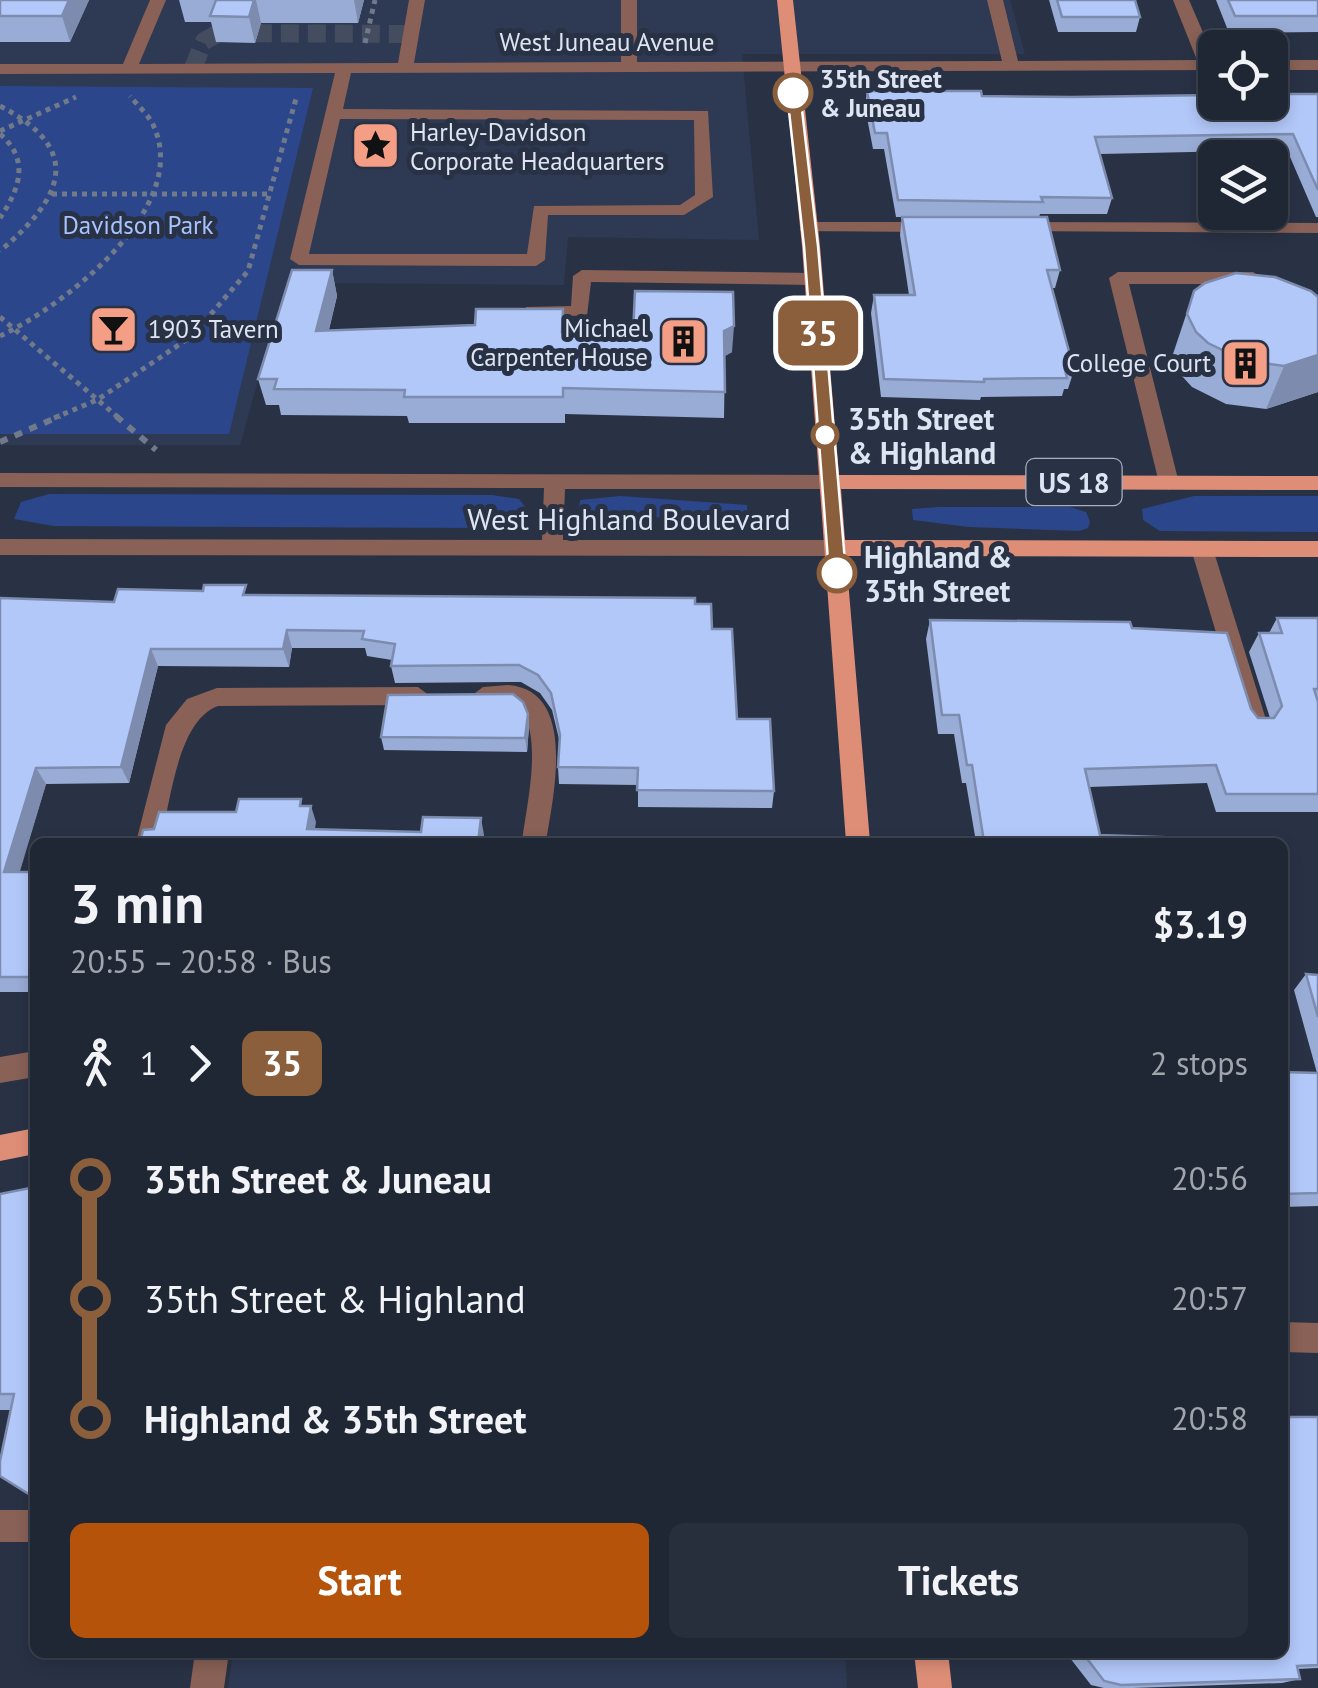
<!DOCTYPE html>
<html lang="en">
<head>
<meta charset="utf-8">
<style>
	:root { --surface:#1f2634; --page:#272e3c; --text:#f1f3f6; --muted:#a1a5ac; --line:#3c434f; --accent:#b45309 }
	body { margin:0; font-family:"PT Sans",sans-serif; background:var(--page); color:var(--text); height:100vh; display:flex; flex-direction:column; font-size:38px; white-space:nowrap }
	* { box-sizing:border-box; margin:0 }
	p { font-size:32px; color:var(--muted) }
	.icon { flex:none; width:55px; height:55px; fill:none; stroke:currentColor; stroke-width:2; stroke-linecap:round; stroke-linejoin:round }
	.map { position:relative; flex:1; overflow:hidden }
	.drawer { position:absolute; left:30px; top:838px; width:1258px; height:820px; display:flex; flex-direction:column; background:var(--surface); border-radius:15px; box-shadow:0 5px 15px #0003,0 0 0 2px var(--line) }
	.drawer>* { flex:none }
	.badge { padding:0 20px; border-radius:15px; font-size:35px; line-height:65px }
	.tools { position:absolute; left:1198px; top:30px; display:grid; gap:20px }
	.tools a { display:grid; place-items:center; width:90px; height:90px; border-radius:15px; background:var(--surface); box-shadow:0 5px 15px #0003,0 0 0 2px var(--line); font-size:50px }
	.map>.badge { position:absolute; translate:-50% -50%; box-shadow:0 0 0 5px #fff }
	.legs { display:flex; align-items:center; gap:15px; height:110px; padding:0 40px; font-size:32px }
	.legs p { margin-inline-start:auto }
	.summary { display:flex; align-items:center; justify-content:space-between; height:170px; padding:0 40px }
	h1 { font-size:55px; font-weight:700; line-height:75px }
	.button { display:flex; gap:20px; margin-top:auto; padding:20px 40px }
	.button a { flex:1; height:115px; border-radius:15px; background:var(--accent); color:#fff; font-size:40px; font-weight:700; line-height:115px; text-align:center }
	.button a+a { background:var(--page); color:var(--text) }
	ul { padding:0 40px; list-style:none }
	li { display:flex; align-items:center; gap:35px; height:120px; font-size:38px }
	li i { display:grid; place-items:center; width:15px; height:100%; margin:0 12px; background:currentColor }
	li i::after { content:''; width:25px; height:25px; margin:-12px; border:8px solid; border-radius:50%; background:var(--surface) }
	li p { margin-inline-start:auto }
	li:first-child i { background:linear-gradient(#0000 50%,currentColor 0) }
	li:last-child i { background:linear-gradient(currentColor 50%,#0000 0) }
	.map>svg:first-child { display:block }
</style>
</head>
<body>
<div class="map">
<svg width="1318" height="1688" viewBox="0 0 1318 1688">
	<rect width="100%" height="100%" fill="#293245"/>
	<g fill="#2e3953">
		<polygon points="0,0 1010,0 1025,54 742,54 759,240 568,237 564,285 327,283 281,298 240,445 0,445"/>
		<polygon points="233,1653 845,1653 847,1688 228,1688"/>
	</g>
	<g fill="#2c468b">
		<polygon points="0,86 313,88 229,434 0,434"/>
		<path d="M49,494L492,495L519,499L527,509C520,527 507,526 488,528L54,526L14,519L21,502Z"/>
		<polygon points="620,496 747,505 747,518 590,517 579,511 580,500"/>
		<polygon points="1194,496 1318,496 1318,532 1160,531 1143,520 1142,509"/>
		<polygon points="939,507 1070,507 1086,512 1090,522 1088,528 1079,531 969,527 913,520 912,509"/>
	</g>
	<g fill="none" stroke-linecap="round" stroke-linejoin="round">
		<polyline stroke="#444d5f" stroke-width="18" stroke-dasharray="18 9" stroke-linecap="butt" points="193,68 204,41 219,33 411,34"/>
		<g stroke="#717a8a" stroke-width="5" stroke-dasharray="5 5" stroke-linecap="butt">
			<polyline points="365,43 375,0"/>
			<path d="M0,106C85,150 63,198 0,251"/>
			<polyline points="0,131 76,97"/>
			<path d="M0,134C30,160 20,188 0,218"/>
			<polyline points="52,194 270,194"/>
			<polyline points="0,317 119,418"/>
			<path d="M0,336C62,307 191,209 154,127C150,116 137,105 130,96"/>
			<polyline points="54,418 97,400 192,336 248,271 297,95"/>
		</g>
		<g stroke="#717a8a" stroke-width="6" stroke-dasharray="8 8" stroke-linecap="butt">
			<polyline points="116,416 156,450"/>
			<polyline points="0,442 60,416"/>
		</g>
		<g fill="#896156" fill-rule="evenodd">
			<path d="M150,0H166L139,64L398,63L409,0H425L414,63L621,62V0H637V62L1002,61L987,0H1003L1018,61L1197,60L1173,0H1189L1215,60V70L351,73L343,109L708,111L713,197L684,215H548L545,260L536,266L299,265L290,259L335,73L0,74V64H123ZM340,119L694,120L695,195L680,205L534,206L527,254H309Z"/>
			<rect x="1270" y="60" width="48" height="10"/>
			<polygon points="806,222 931,222 940,227 931,232 800,231 800,223"/>
			<polygon points="1016,222 1318,223 1318,233 1010,231 1010,223"/>
			<polygon points="582,270 813,273 822,279 813,285 591,282 587,316 526,315 526,307 571,306 573,276"/>
			<polygon points="1118,272 1253,272 1262,278 1253,284 1129,284 1179,483 1169,490 1159,483 1109,278"/>
			<polygon points="0,473 829,475 839,482 829,489 565,489 563,540 836,540 847,548 836,556 0,555 0,539 542,540 544,488 0,487"/>
			<polygon points="1202,541 1213,549 1268,726 1264,733 1248,733 1244,726 1191,549"/>
			<path d="M508,685C578,690 553,797 546,842H522C526,806 546,729 515,703L483,705L471,696L483,687Z"/>
			<path d="M418,687L430,696L418,705L218,706C177,721 171,802 160,842H136L166,725L187,699L217,688Z"/>
			<polygon points="35,1051 35,1077 0,1083 0,1057"/>
			<polygon points="1282,1322 1318,1323 1318,1353 1282,1352"/>
			<rect x="0" y="1510" width="35" height="32"/>
			<polygon points="195,1652 229,1652 224,1688 190,1688"/>
		</g>
		<g fill="#de8e77" fill-rule="evenodd">
			<polygon points="777,0 793,0 820,246 839,475 1318,476 1318,490 841,489 845,540 1318,541 1318,557 846,556 870,842 846,842 802,246"/>
			<polygon points="35,1128 35,1154 0,1161 0,1135"/>
			<polygon points="914,1652 948,1652 952,1688 918,1688"/>
		</g>
	</g>
	<g fill="#99acd6">
		<polygon points="0,0 89,0 70,42 0,42"/>
		<polygon points="179,0 364,0 358,23 261,23 255,43 216,42 211,22 185,22"/>
		<polygon points="1049,0 1135,0 1140,17 1136,32 1058,32"/>
		<polygon points="1216,0 1318,0 1318,32 1229,33"/>
		<polygon points="867,91 982,96 1072,97 1318,94 1318,217 1316,217 1287,150 1100,154 1112,198 1107,214 1040,214 1039,217 1060,270 1055,288 1052,288 1074,370 1068,389 1064,389 1062,396 981,397 980,400 881,397 871,313 874,295 909,295 900,235 902,217 917,217 896,217 884,149 873,149 865,107"/>
		<polygon points="332,270 337,296 329,330 475,325 563,309 565,332 732,352 725,356 724,418 565,414 565,423 409,423 407,416 281,415 279,405 266,405 258,379"/>
		<polygon points="1194,291 1318,297 1318,392 1266,409 1226,404 1192,387 1181,375 1172,357"/>
		<polygon points="203,591 249,595 695,604 712,629 737,719 774,791 772,808 638,807 638,785 559,784 558,767 560,743 552,710 540,693 521,682 395,683 391,666 392,660 367,656 365,648 292,648 289,667 158,666 129,783 46,784 19,872 35,872 35,992 0,992 0,598 114,602"/>
		<polygon points="1277,618 1318,618 1318,812 1216,812 1207,783 1089,787 1100,835 1188,842 976,842 966,783 962,783 954,734 938,734 926,639 930,620 1132,628 1251,709 1258,718 1270,718 1249,652 1259,633 1269,633"/>
		<polygon points="528,714 529,727 527,752 384,750 381,737"/>
		<polygon points="1306,974 1318,975 1318,1206 1282,1207 1282,1072 1317,1073 1294,990"/>
		<polygon points="0,1194 35,1498 11,1410 0,1410"/>
		<polygon points="1318,1417 1318,1668 1298,1669 1300,1679 1282,1683 1133,1688 1104,1688 1091,1685 1070,1658 1069,1652 1282,1652"/>
	</g>
	<g fill="#7d8cae">
		<polygon points="69,0 89,0 70,42 62,16"/>
		<polygon points="254,0 256,0 261,23 255,43 249,17"/>
		<polygon points="354,0 364,0 358,23"/>
		<polygon points="332,270 337,296 322,357 316,331"/>
		<polygon points="734,326 732,352 723,357 724,331"/>
		<polygon points="1318,355 1318,392 1266,409 1284,366"/>
		<polygon points="287,630 292,648 289,667 283,649"/>
		<polygon points="151,649 158,666 129,783 121,767"/>
		<polygon points="528,714 529,727 527,752 525,738"/>
		<polygon points="36,768 46,784 15,888 4,872"/>
		<polygon points="311,806 316,822 313,842 307,829"/>
		<polygon points="481,818 484,835 483,842 478,842"/>
	</g>
	<g fill="#b2c8f9" stroke="#7d8cae" stroke-width="2.5">
		<polygon points="0,0 69,0 62,16 0,16"/>
		<polygon points="216,0 254,0 249,17 210,16"/>
		<polygon points="1057,0 1135,0 1140,17 1062,17"/>
		<polygon points="1228,0 1318,0 1318,16 1235,16"/>
		<polygon points="867,91 981,91 982,96 1072,97 1215,95 1215,102 1270,102 1270,94 1318,94 1318,190 1293,134 1095,137 1112,198 1041,197 1043,202 898,200 887,133 875,133"/>
		<polygon points="902,217 1047,217 1060,270 1047,270 1074,370 1065,370 1067,378 984,379 984,382 884,379 874,295 915,295"/>
		<polygon points="292,270 332,270 316,331 475,325 476,309 563,309 562,332 633,334 635,291 733,292 734,326 724,331 725,392 563,388 563,397 404,397 405,390 274,389 277,379 258,379"/>
		<polygon points="1236,273 1275,277 1311,291 1318,297 1318,355 1284,366 1243,360 1208,343 1196,332 1187,314 1194,291 1205,283"/>
		<polygon points="204,585 246,585 243,595 695,598 695,604 711,604 712,629 732,629 737,719 770,719 774,791 637,790 638,768 558,767 560,735 551,693 538,675 519,665 391,666 395,644 362,639 364,631 287,630 283,649 151,649 121,767 36,768 4,872 35,872 35,977 0,977 0,598 114,602 118,589 203,591"/>
		<polygon points="1277,618 1318,618 1318,689 1314,689 1318,702 1318,794 1226,794 1216,765 1085,769 1100,835 1187,838 1188,842 984,842 972,765 967,765 959,715 942,715 930,620 1130,622 1132,628 1227,633 1251,709 1258,718 1274,718 1282,706 1259,633 1282,633"/>
		<polygon points="513,694 523,702 528,714 525,738 381,737 388,695"/>
		<polygon points="239,799 301,799 300,806 311,806 307,829 421,832 423,817 481,818 478,842 140,842 143,830 154,829 159,812 236,812"/>
		<polygon points="1306,974 1318,975 1318,1017"/>
		<polygon points="1282,1072 1318,1073 1318,1193 1282,1194"/>
		<polygon points="35,1187 35,1498 0,1476 0,1461 14,1394 0,1394 0,1194"/>
		<polygon points="1282,1417 1318,1417 1318,1665 1297,1666 1300,1679 1121,1685 1104,1681 1082,1652 1282,1652"/>
	</g>
	<polygon fill="#8b5e3c" stroke="#fff" stroke-width="2.5" points="793,89 800,93 818,246 846,573 837,579 829,573 804,246 787,93"/>
	<defs>
		<symbol id="sight-square" viewBox="-11 -11 22 22"><rect x="-9" y="-9" width="18" height="18" rx="4" fill="#f49e86" stroke="#293245"/><path d="M0-6L1.8-2.2L6-1.7L2.9 1.2L3.7 5.4L0 3.3L-3.7 5.4L-2.9 1.2L-6-1.7L-1.8-2.2Z" fill="#111"/></symbol>
		<symbol id="bar-square" viewBox="-11 -11 22 22"><rect x="-9" y="-9" width="18" height="18" rx="4" fill="#f49e86" stroke="#293245"/><path d="M-6-5H6L.8 .8V4.5H3.5V6h-7V4.5H-.8V.8Z" fill="#111"/></symbol>
		<symbol id="building-square" viewBox="-11 -11 22 22"><rect x="-9" y="-9" width="18" height="18" rx="4" fill="#f49e86" stroke="#293245"/><path d="M-4-6H4V6H1V3H-1V6H-4ZM-2.5-4.3h1.7v1.8h-1.7ZM.8-4.3h1.7v1.8H.8ZM-2.5-1h1.7V.8h-1.7ZM.8-1h1.7V.8H.8Z" fill="#111"/></symbol>
	</defs>
	<g fill-rule="evenodd">
		<use href="#sight-square" x="348" y="118" width="55" height="55"/>
		<use href="#bar-square" x="86" y="302" width="55" height="55"/>
		<use href="#building-square" x="656" y="314" width="55" height="55"/>
		<use href="#building-square" x="1218" y="336" width="55" height="55"/>
	</g>
	<g fill="#fff" stroke="#8b5e3c" stroke-width="5">
		<circle cx="793" cy="93" r="18"/>
		<circle cx="825" cy="435" r="12"/>
		<circle cx="837" cy="573" r="18"/>
	</g>
	<g text-anchor="middle" dominant-baseline="central" stroke-width="10" stroke-linejoin="round" paint-order="stroke">
		<g font-size="25" fill="#dee5f2" stroke="#293245">
			<text x="607" y="42">West Juneau Avenue</text>
		</g>
		<g font-size="25" font-weight="bold" fill="#dee5f2" stroke="#293245" text-anchor="start">
			<text x="820" y="79">35th Street<tspan x="820" dy="29">&amp; Juneau</tspan></text>
		</g>
		<g font-size="25" fill="#dee5f2" stroke="#293245" text-anchor="start">
			<text x="410" y="132">Harley-Davidson<tspan x="410" dy="29">Corporate Headquarters</tspan></text>
			<text x="648" y="328" text-anchor="end">Michael<tspan x="648" dy="29">Carpenter House</tspan></text>
			<text x="148" y="329">1903 Tavern</text>
			<text x="1211" y="363" text-anchor="end">College Court</text>
		</g>
		<g font-size="25" fill="#a6c2ff" stroke="#293245">
			<text x="138" y="225">Davidson Park</text>
		</g>
		<rect fill="#293245" stroke="#a8afbe" stroke-width="2.5" x="1026.5" y="459" width="95" height="46" rx="8"/>
		<g font-size="28" font-weight="bold" fill="#dee5f2">
			<text x="1074" y="482">US 18</text>
		</g>
		<g font-size="30" font-weight="bold" fill="#dee5f2" stroke="#293245" text-anchor="start">
			<text x="848" y="418">35th Street<tspan x="848" dy="34">&amp; Highland</tspan></text>
			<text x="864" y="556">Highland &amp;<tspan x="864" dy="34">35th Street</tspan></text>
		</g>
		<g font-size="30" fill="#dee5f2" stroke="#293245">
			<text x="629" y="518">West Highland Boulevard</text>
		</g>
	</g>
</svg>
<div class="tools">
<a><svg class="icon" aria-label="locate" viewBox="0 0 24 24"><circle cx="12" cy="12" r="6"/><path d="M12 2v4M12 18v4M2 12h4M18 12h4"/></svg></a>
<a><svg class="icon" aria-label="layers" viewBox="0 0 24 24"><path d="M12 4l9 5-9 5-9-5zM3 14l9 5 9-5"/></svg></a>
</div>
<b class="badge" style="left:818px;top:333px;background:#8b5e3c;color:#fff">35</b>
<section class="drawer">
<div class="summary"><div><h1>3 min</h1><p>20:55 – 20:58 · Bus</p></div><b>$3.19</b></div>
<div class="legs"><svg class="icon" aria-label="walk" viewBox="0 0 24 24"><circle cx="13" cy="4" r="2"/><path d="M13 8l-2 6 4 7M11 14l-3 7M7 12l3-4h3l4 4"/></svg>1<svg class="icon" aria-label="forward" viewBox="0 0 24 24"><path d="M9 5l7 7-7 7"/></svg><b class="badge" style="background:#8b5e3c;color:#fff">35</b><p>2 stops</p></div>
<ul>
<li><i style="color:#8b5e3c"></i><b>35th Street &amp; Juneau</b><p>20:56</p></li>
<li><i style="color:#8b5e3c"></i><span>35th Street &amp; Highland</span><p>20:57</p></li>
<li><i style="color:#8b5e3c"></i><b>Highland &amp; 35th Street</b><p>20:58</p></li>
</ul>
<div class="button"><a>Start</a><a>Tickets</a></div>
</section>
</div>
</body>
</html>
